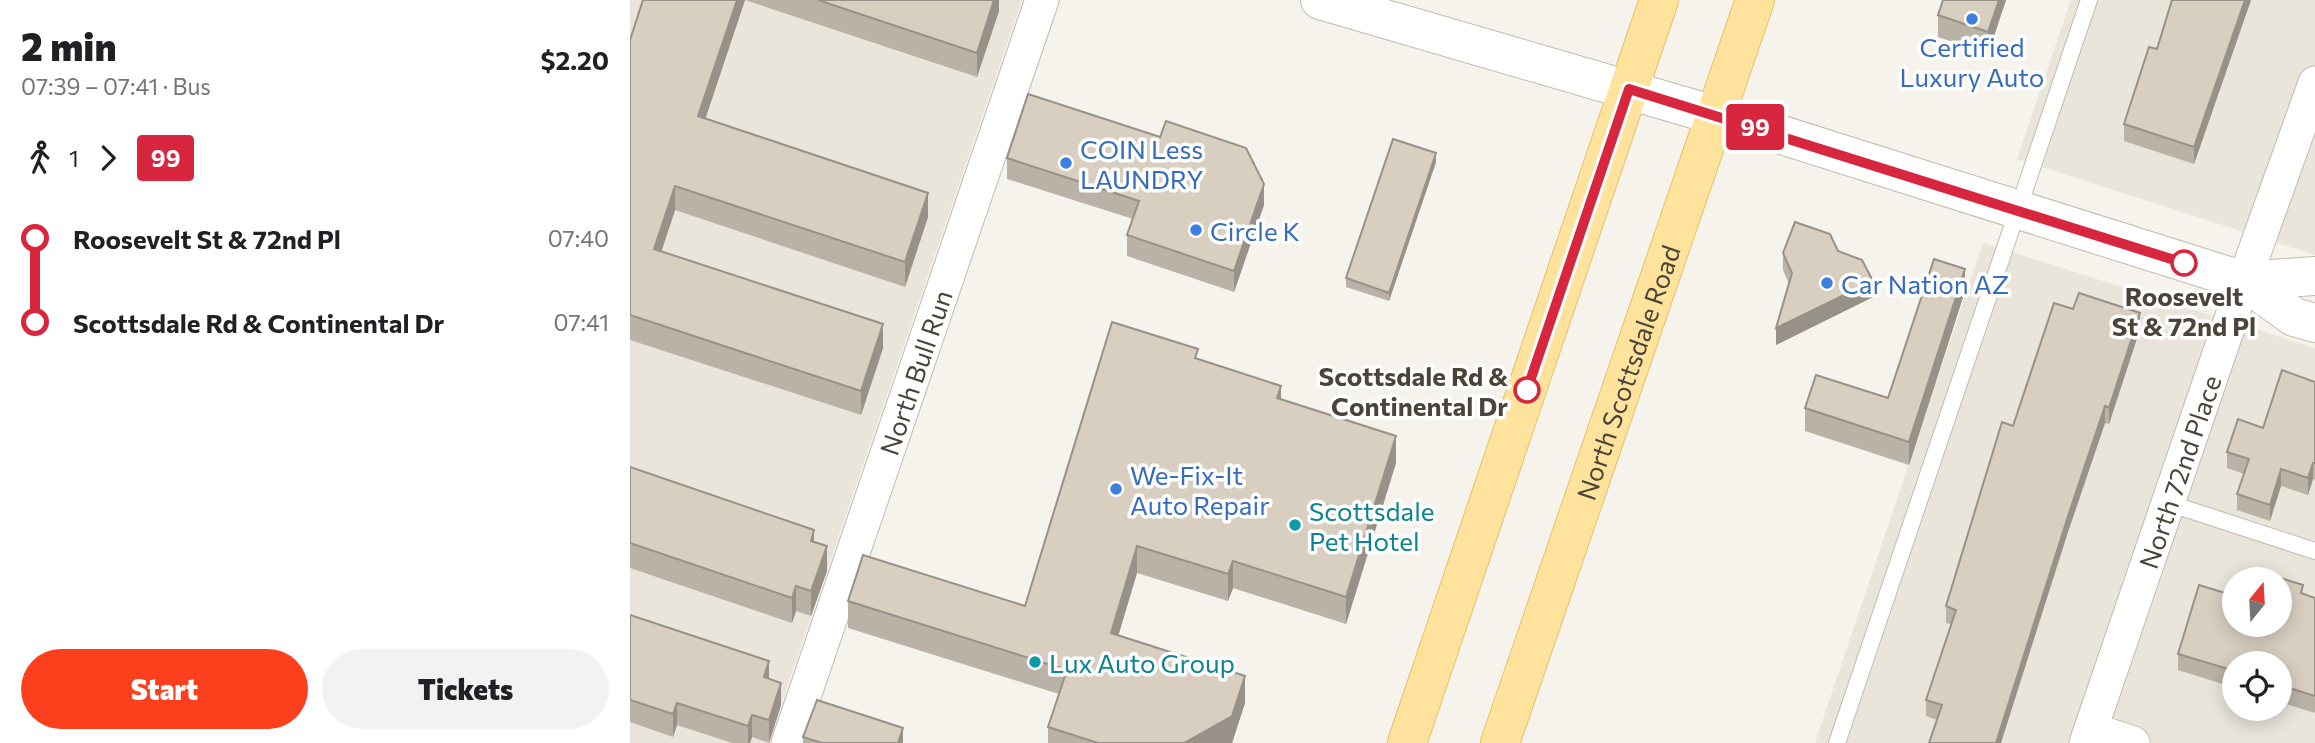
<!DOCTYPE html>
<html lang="en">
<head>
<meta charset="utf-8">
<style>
	:root { --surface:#fff; --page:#f2f2f2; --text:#202124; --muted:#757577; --accent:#fc3f1d }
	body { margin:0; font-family:Commissioner,sans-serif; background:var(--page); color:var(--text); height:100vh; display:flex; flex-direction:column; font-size:26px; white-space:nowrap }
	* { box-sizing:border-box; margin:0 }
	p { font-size:23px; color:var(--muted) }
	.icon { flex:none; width:38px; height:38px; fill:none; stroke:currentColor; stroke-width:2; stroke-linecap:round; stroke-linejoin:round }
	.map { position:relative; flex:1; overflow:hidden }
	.sheet { display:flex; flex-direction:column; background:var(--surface); width:630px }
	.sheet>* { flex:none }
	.badge { padding:0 14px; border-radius:5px; font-size:24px; line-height:46px }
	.needle { width:46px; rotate:18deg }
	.tools { position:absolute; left:1592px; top:567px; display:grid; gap:14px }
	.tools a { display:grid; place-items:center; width:70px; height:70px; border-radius:50%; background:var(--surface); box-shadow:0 4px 18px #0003; font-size:35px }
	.map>.badge { position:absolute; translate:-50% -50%; box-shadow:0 0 0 4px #fff }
	.legs { display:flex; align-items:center; gap:10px; height:77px; padding:0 21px; font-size:23px }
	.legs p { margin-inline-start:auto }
	.head { display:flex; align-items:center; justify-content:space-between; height:119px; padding:0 21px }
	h1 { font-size:38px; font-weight:800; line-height:52px }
	.button { display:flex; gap:14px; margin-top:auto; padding:14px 21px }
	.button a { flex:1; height:80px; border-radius:42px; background:var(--accent); color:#fff; font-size:28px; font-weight:800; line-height:80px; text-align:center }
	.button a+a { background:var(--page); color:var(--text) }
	ul { padding:0 21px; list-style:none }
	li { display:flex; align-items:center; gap:24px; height:84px; font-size:26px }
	li i { display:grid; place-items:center; width:10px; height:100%; margin:0 9px; background:currentColor }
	li i::after { content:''; width:18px; height:18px; margin:-9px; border:5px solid; border-radius:50%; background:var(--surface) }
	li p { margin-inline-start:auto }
	li:first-child i { background:linear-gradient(#0000 50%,currentColor 0) }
	li:last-child i { background:linear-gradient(currentColor 50%,#0000 0) }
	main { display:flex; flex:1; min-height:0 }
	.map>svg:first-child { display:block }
</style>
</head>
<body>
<main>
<section class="sheet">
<div class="head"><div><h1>2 min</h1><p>07:39 – 07:41 · Bus</p></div><b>$2.20</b></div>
<div class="legs"><svg class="icon" aria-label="walk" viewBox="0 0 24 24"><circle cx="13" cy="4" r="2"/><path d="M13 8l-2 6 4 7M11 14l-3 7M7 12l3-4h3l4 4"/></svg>1<svg class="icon" aria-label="forward" viewBox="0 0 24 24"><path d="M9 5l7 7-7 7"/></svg><b class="badge" style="background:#d7263d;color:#fff">99</b></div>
<ul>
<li><i style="color:#d7263d"></i><b>Roosevelt St &amp; 72nd Pl</b><p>07:40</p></li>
<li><i style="color:#d7263d"></i><b>Scottsdale Rd &amp; Continental Dr</b><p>07:41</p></li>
</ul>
<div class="button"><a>Start</a><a>Tickets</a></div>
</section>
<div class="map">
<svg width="1685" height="743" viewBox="0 0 1685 743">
	<rect width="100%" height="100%" fill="#f6f3ec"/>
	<g fill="#eae5da" fill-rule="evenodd">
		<polygon points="0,0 392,0 138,743 0,743"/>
		<polygon points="1441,0 1685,0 1685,255 1387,159"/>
		<path d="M1353,243L1685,348V743H1185ZM1605,579H1650V625H1605ZM1605,663H1650V709H1605Z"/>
	</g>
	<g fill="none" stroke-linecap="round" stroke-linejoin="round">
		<defs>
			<g id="service">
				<polyline points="1538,503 1685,551"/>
				<polyline points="1207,743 1459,0"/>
			</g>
			<g id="minor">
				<polyline points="1461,729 1503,743"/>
				<path id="s1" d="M158,743L412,0"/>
				<path id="s2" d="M1456,743L1614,281L1685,83"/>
			</g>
			<g id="tertiary">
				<polyline points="690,0 1139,131 1614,281 1664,317 1685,323"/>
				<polyline points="1614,281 1685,276"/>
			</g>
			<g id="primary">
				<polyline points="777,743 1029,0"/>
				<path id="s3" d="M870,743L1125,0"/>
			</g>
		</defs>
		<use href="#service" stroke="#c2bbae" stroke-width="18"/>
		<use href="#minor" stroke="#c2bbae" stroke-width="35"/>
		<use href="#tertiary" stroke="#c2bbae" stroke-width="40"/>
		<use href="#primary" stroke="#e6c16a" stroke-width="40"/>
		<use href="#service" stroke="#fff" stroke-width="16"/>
		<use href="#minor" stroke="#fff" stroke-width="33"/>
		<use href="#tertiary" stroke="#fff" stroke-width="38"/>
		<use href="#primary" stroke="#ffe39c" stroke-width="38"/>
	</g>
	<g fill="#bab2a6">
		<polygon points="13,0 369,0 369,11 347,77 115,0 75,119 298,217 275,287 45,210 31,252 253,348 231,415 0,340 0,40"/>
		<polygon points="1313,0 1376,0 1358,54 1308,37 1308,15"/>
		<polygon points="1542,0 1621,0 1564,164 1494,141 1494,124 1527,49"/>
		<polygon points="377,158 634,205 604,292 497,256 497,235 503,219 377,179"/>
		<polygon points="806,162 759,301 716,287 716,278"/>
		<polygon points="1208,251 1243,297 1146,345 1159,284 1153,270 1153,253"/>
		<polygon points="1335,291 1279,465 1175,431 1175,408 1258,398"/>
		<polygon points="1510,329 1479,424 1475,423 1438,532 1307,720 1296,716 1296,700 1321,624 1316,623 1316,606 1383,426"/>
		<polygon points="568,359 651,399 766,463 716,624 603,588 598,601 507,573 488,636 615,703 602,743 418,743 418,727 429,694 218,628 218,601 395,606"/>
		<polygon points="1685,382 1685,480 1683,479 1678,495 1651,486 1640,521 1607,510 1607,494 1614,474 1597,468 1597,452 1633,428"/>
		<polygon points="0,467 184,542 197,571 181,616 166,611 162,623 0,568"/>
		<polygon points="1673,594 1685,598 1685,713 1650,702 1650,663 1605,663 1605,688 1548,670 1548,654 1605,625"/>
		<polygon points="0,615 139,679 151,705 139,743 122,737 120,743 102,743 47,725 43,737 0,722"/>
		<polygon points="173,737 273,743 173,743"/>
	</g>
	<g fill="#979187">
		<polygon points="107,0 115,0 68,141 68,116"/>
		<polygon points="364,0 369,0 369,11 347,77 347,53"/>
		<polygon points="1369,0 1376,0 1358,54 1358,32"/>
		<polygon points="1615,0 1621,0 1564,164 1564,147"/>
		<polygon points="806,153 806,162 759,301 759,293"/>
		<polygon points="634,184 634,205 604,292 604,271"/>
		<polygon points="45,186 45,210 24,274 24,249"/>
		<polygon points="298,193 298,217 275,287 275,262"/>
		<polygon points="1335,269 1335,291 1279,465 1279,442"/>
		<polygon points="1243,281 1243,297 1146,345 1146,328"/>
		<polygon points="1510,313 1510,329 1479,424 1479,408"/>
		<polygon points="253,324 253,348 231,415 231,391"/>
		<polygon points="651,386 651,413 647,398"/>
		<polygon points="1475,406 1475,423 1438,532 1371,743 1366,743 1438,516"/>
		<polygon points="766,436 766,463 716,624 716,597"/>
		<polygon points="1683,463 1683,479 1678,495 1678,478"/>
		<polygon points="1651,469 1651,486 1640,521 1640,505"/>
		<polygon points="184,530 184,554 181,541"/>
		<polygon points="197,546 197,571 181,616 181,591"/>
		<polygon points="507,546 507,573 481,660 481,633"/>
		<polygon points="603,561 603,588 598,601 598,574"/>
		<polygon points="166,586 166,611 162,623 162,598"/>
		<polygon points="139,661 139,683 134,677"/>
		<polygon points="615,676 615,703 602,743 554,743"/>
		<polygon points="151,683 151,705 139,743 139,720"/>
		<polygon points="47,703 47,725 43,737 43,714"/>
		<polygon points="122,715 122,737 120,743 118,743 118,726"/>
		<polygon points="273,728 273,743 268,743"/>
	</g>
	<g fill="#d8cfc1" stroke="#979187" stroke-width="2">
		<polygon points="13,0 107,0 68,116 298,193 275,262 45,186 24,249 253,324 231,391 0,315 0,40"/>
		<polygon points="188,0 364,0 347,53"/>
		<polygon points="1313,0 1369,0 1358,32 1308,15"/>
		<polygon points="1542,0 1615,0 1564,147 1494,124 1519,47 1527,49"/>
		<polygon points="398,94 530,137 536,121 616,148 634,184 604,271 497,235 509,201 377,158"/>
		<polygon points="763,139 806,153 759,293 716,278"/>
		<polygon points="1165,222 1200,234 1208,251 1232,260 1243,281 1146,328 1162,273 1153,253"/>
		<polygon points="1304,259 1335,269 1279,442 1175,408 1186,375 1258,398"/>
		<polygon points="1449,293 1510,313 1479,408 1475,406 1438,516 1366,743 1299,743 1312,705 1296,700 1326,610 1316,606 1372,422 1383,426 1424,303 1443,309"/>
		<polygon points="482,322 568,349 565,358 651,386 647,398 766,436 716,597 603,561 598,574 507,546 481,633 615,676 602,716 554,743 468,743 418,727 437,670 218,601 233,555 395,606"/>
		<polygon points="1652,370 1685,382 1685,463 1683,463 1678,478 1651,469 1640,505 1607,494 1619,459 1597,452 1608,419 1633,428"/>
		<polygon points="0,467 184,530 181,541 197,546 181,591 166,586 162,598 0,543"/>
		<polygon points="1628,571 1673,585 1671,593 1685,598 1685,696 1650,685 1650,663 1605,663 1605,671 1548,654 1569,585 1605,596 1605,625 1650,625 1650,579 1625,579"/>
		<polygon points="0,615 139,661 134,677 151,683 139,720 122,715 118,726 47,703 43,714 0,700"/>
		<polygon points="187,700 273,728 268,743 192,743 173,737"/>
	</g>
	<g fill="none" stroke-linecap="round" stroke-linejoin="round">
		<defs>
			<polyline id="line-1" points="897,390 999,89 1554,263"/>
		</defs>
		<use href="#line-1" stroke="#fff" stroke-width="16"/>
		<use href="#line-1" stroke="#d7263d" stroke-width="10"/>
	</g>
	<g fill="#3f7fe0" stroke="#fff" stroke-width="2.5">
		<circle cx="1342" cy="19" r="7"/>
		<circle cx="436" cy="163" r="7"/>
		<circle cx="566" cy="230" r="7"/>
		<circle cx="1197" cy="283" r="7"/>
		<circle cx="486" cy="489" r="7"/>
	</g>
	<g fill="#fff" stroke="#d7263d" stroke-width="3.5">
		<circle cx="1554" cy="263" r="12"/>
		<circle cx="897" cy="390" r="12"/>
	</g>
	<g fill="#0f9aa8" stroke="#fff" stroke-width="2.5">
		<circle cx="665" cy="525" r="7"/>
		<circle cx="405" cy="662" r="7"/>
	</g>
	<g text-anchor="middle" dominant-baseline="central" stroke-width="7" stroke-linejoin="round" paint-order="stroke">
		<g font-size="26" fill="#366cbe" stroke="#fff" text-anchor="start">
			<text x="1342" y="46" text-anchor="middle">Certified<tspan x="1342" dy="30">Luxury Auto</tspan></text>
			<text x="450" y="148">COIN Less<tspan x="450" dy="30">LAUNDRY</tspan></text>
			<text x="580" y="230">Circle K</text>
			<text x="1211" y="283">Car Nation AZ</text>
			<text x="500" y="474">We-Fix-It<tspan x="500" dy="30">Auto Repair</tspan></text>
		</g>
		<g font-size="26" font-weight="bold" fill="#4b4439" stroke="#fff">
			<text x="1554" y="295">Roosevelt<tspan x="1554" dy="30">St &amp; 72nd Pl</tspan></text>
			<text x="878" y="375" text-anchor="end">Scottsdale Rd &amp;<tspan x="878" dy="30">Continental Dr</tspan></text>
		</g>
		<g font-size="26" fill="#4b4439" stroke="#fff">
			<text stroke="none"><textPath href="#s1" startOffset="392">North Bull Run</textPath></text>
			<text stroke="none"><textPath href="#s3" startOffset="392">North Scottsdale Road</textPath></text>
			<text stroke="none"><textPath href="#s2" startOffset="287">North 72nd Place</textPath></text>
		</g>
		<g font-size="26" fill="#0d838f" stroke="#fff" text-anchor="start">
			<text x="679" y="510">Scottsdale<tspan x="679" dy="30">Pet Hotel</tspan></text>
			<text x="419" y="662">Lux Auto Group</text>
		</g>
	</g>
</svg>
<div class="tools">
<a><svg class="needle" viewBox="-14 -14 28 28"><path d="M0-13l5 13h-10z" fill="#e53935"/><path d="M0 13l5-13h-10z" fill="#757577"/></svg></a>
<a><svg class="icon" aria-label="locate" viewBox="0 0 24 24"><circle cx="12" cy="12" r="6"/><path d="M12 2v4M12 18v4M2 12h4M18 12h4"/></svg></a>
</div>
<b class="badge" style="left:1125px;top:127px;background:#d7263d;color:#fff">99</b>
</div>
</main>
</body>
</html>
